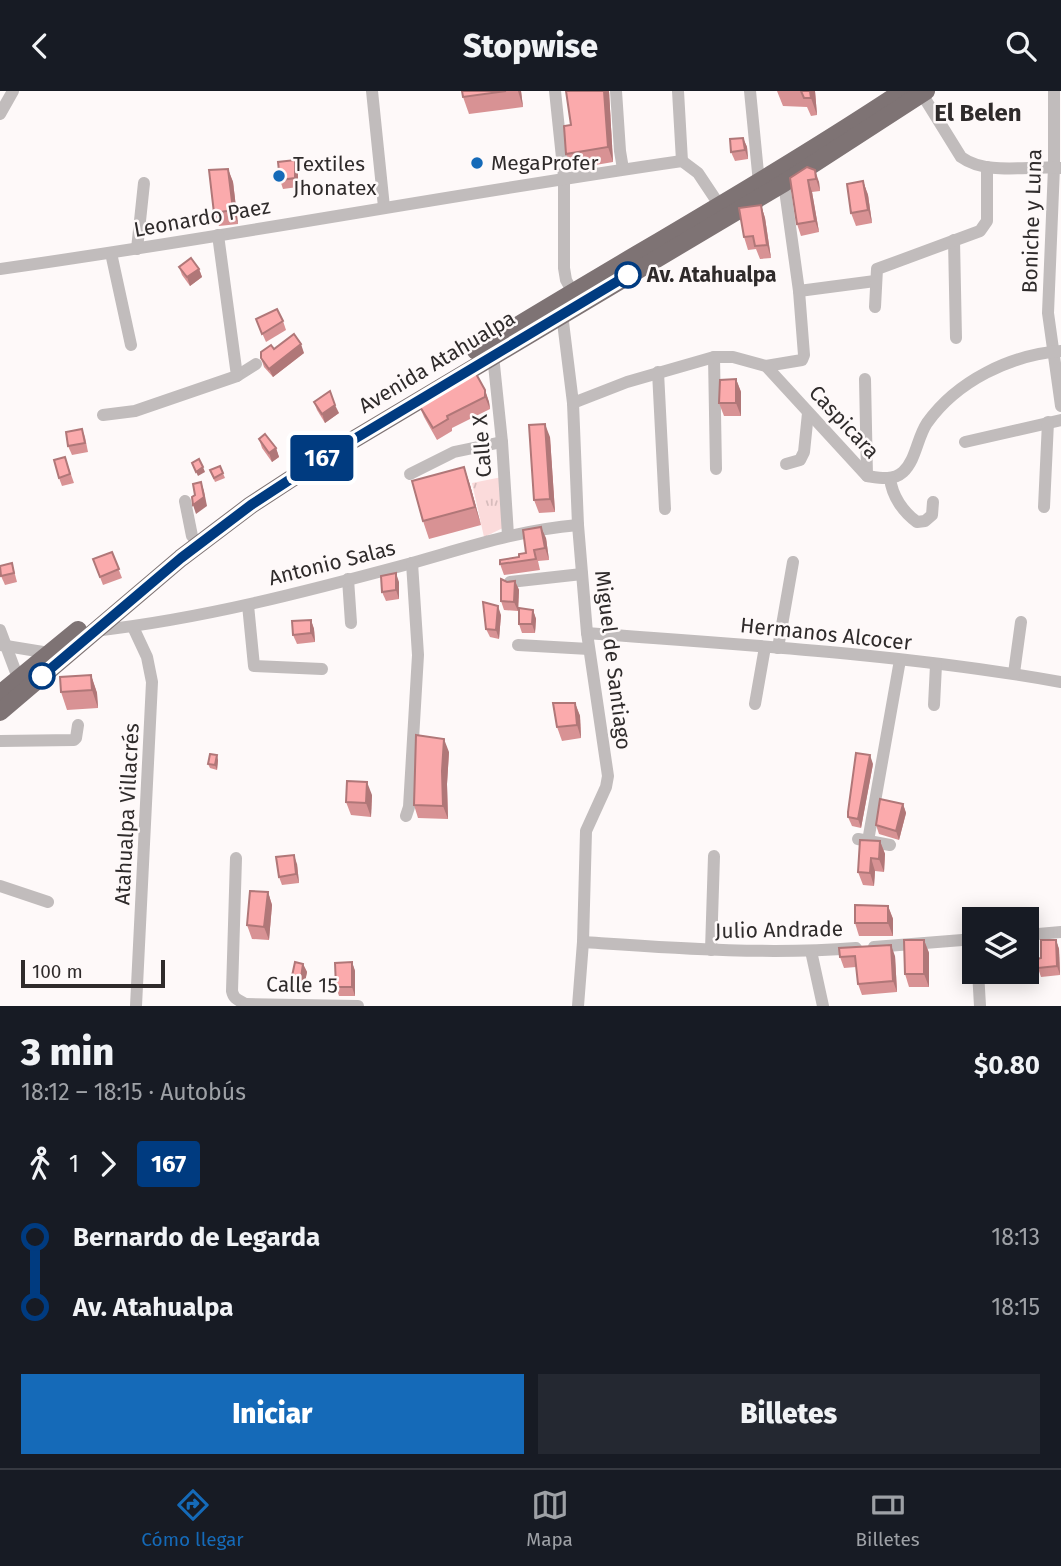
<!DOCTYPE html>
<html lang="es">
<head>
<meta charset="utf-8">
<style>
	:root { --surface:#171b24; --page:#242831; --text:#f1f3f6; --muted:#9ea1a6; --line:#363941; --accent:#156ab8 }
	body { margin:0; font-family:"Fira Sans",sans-serif; background:var(--page); color:var(--text); height:100vh; display:flex; flex-direction:column; font-size:26px; white-space:nowrap }
	* { box-sizing:border-box; margin:0 }
	p { font-size:23px; color:var(--muted) }
	.icon { flex:none; width:38px; height:38px; fill:none; stroke:currentColor; stroke-width:2; stroke-linecap:round; stroke-linejoin:round }
	.map { position:relative; height:915px; overflow:hidden }
	.side { display:flex; flex-direction:column; background:var(--surface); flex:1 }
	.side>* { flex:none }
	.badge { padding:0 14px; border-radius:5px; font-size:24px; line-height:46px }
	.controls { position:absolute; left:962px; top:816px; display:grid; gap:14px }
	.controls a { display:grid; place-items:center; width:77px; height:77px; border-radius:0px; background:var(--surface); box-shadow:0 4px 18px #0003; font-size:35px }
	.scale { position:absolute; left:21px; bottom:18px; width:144px; box-sizing:border-box; padding-left:7px; border:4px solid #2f2b2b; border-top:0; font-size:19px; line-height:24px; white-space:nowrap; color:#2f2b2b; -webkit-text-stroke:5px #fef9f9; paint-order:stroke }
	.map>.badge { position:absolute; translate:-50% -50%; box-shadow:0 0 0 4px #fff }
	.legs { display:flex; align-items:center; gap:10px; height:77px; padding:0 21px; font-size:23px }
	.legs p { margin-inline-start:auto }
	.head { display:flex; align-items:center; justify-content:space-between; height:119px; padding:0 21px }
	h1 { font-size:38px; font-weight:800; line-height:52px }
	.cta { display:flex; gap:14px; margin-top:auto; padding:14px 21px }
	.cta a { flex:1; height:80px; border-radius:0px; background:var(--accent); color:#fff; font-size:28px; font-weight:800; line-height:80px; text-align:center }
	.cta a+a { background:var(--page); color:var(--text) }
	ul { padding:0 21px; list-style:none }
	li { display:flex; align-items:center; gap:24px; height:70px; font-size:26px }
	li i { display:grid; place-items:center; width:10px; height:100%; margin:0 9px; background:currentColor }
	li i::after { content:''; width:18px; height:18px; margin:-9px; border:5px solid; border-radius:50%; background:var(--surface) }
	li p { margin-inline-start:auto }
	li:first-child i { background:linear-gradient(#0000 50%,currentColor 0) }
	li:last-child i { background:linear-gradient(currentColor 50%,#0000 0) }
	header { display:flex; justify-content:space-between; align-items:center; height:91px; padding:0 21px; background:var(--surface); font-size:32px; font-weight:800 }
	.tabs { display:flex; justify-content:space-around; align-items:center; height:98px; border-top:2px solid var(--line); background:var(--surface); font-size:19px; color:var(--muted) }
	.tabs a { display:grid; justify-items:center; gap:4px }
	.tabs .on { color:var(--accent) }
	.map>svg:first-child { display:block }
</style>
</head>
<body>
<header><svg class="icon" aria-label="back" viewBox="0 0 24 24"><path d="M15 5l-7 7 7 7"/></svg>Stopwise<svg class="icon" aria-label="search" viewBox="0 0 24 24"><circle cx="10" cy="10" r="6"/><path d="M15 15l6 6"/></svg></header>
<div class="map">
<svg width="1061" height="915" viewBox="0 0 1061 915">
	<defs>
		<pattern id="grass-tufts" width="24" height="20" patternUnits="userSpaceOnUse" patternTransform="scale(1.75)"><rect width="24" height="20" fill="#fbdbdb"/><path d="M3 7l-1-3M5 7V3M7 7l1-3M15 17l-1-3M17 17v-4M19 17l1-3" fill="none" stroke="#d7bcbc"/></pattern>
	</defs>
	<rect width="100%" height="100%" fill="#fef9f9"/>
	<polygon fill="url(#grass-tufts)" points="502,386 503,437 484,446 472,392"/>
	<g fill="none" stroke-linecap="round" stroke-linejoin="round">
		<g stroke="#c1bcbc" stroke-width="12">
			<polyline points="372,0 384,116"/>
			<polyline points="555,0 564,86 564,177 566,189 572,200"/>
			<polyline points="616,0 620,60 623,78"/>
			<polyline points="678,0 682,70"/>
			<polyline points="750,0 759,92"/>
			<polyline points="1054,0 1054,76 1048,222 1061,315"/>
			<path d="M922,3L961,66C987,85 1030,74 1061,77"/>
			<polyline points="0,23 13,0"/>
			<polyline points="954,149 956,247"/>
			<polyline points="137,158 144,92"/>
			<polyline points="111,162 131,254"/>
			<path d="M0,178C228,146 454,103 682,70L698,82L720,115"/>
			<polyline points="799,200 875,190"/>
			<polyline points="875,216 877,178 980,140 987,130 987,76"/>
			<polyline points="562,223 573,312 578,434 587,542 608,685 606,696 586,740 583,851 578,915"/>
			<polyline points="493,264 502,351 508,444"/>
			<polyline points="714,266 716,378"/>
			<polyline points="766,275 802,269 804,264 799,200 784,92"/>
			<polyline points="658,281 665,418"/>
			<polyline points="237,285 256,273"/>
			<polyline points="865,288 867,385"/>
			<path d="M573,312L627,291L714,266H733L766,275L867,385C880,387 893,390 903,381C916,369 917,347 927,332C957,290 1010,264 1061,260"/>
			<polyline points="103,324 135,320 237,285 218,144"/>
			<polyline points="965,351 1061,329"/>
			<polyline points="786,373 800,369 804,361 808,322"/>
			<polyline points="410,383 454,361 502,351"/>
			<path d="M890,387C892,405 903,421 917,431L925,430L932,424L933,411"/>
			<polyline points="185,410 192,445"/>
			<polyline points="1044,416 1048,331"/>
			<polyline points="348,488 351,532"/>
			<polyline points="510,491 582,483"/>
			<polyline points="248,514 254,575 322,578"/>
			<polyline points="133,536 147,566 152,591 136,915"/>
			<polyline points="0,539 18,587"/>
			<path d="M94,540C202,528 308,500 412,472C469,456 519,439 578,434"/>
			<path d="M587,542C745,554 905,563 1061,591"/>
			<polyline points="0,554 49,562"/>
			<polyline points="518,554 589,558"/>
			<polyline points="778,557 793,471"/>
			<polyline points="1014,582 1021,531"/>
			<polyline points="755,613 765,556"/>
			<polyline points="934,614 936,574"/>
			<polyline points="0,650 74,649 76,647 78,634"/>
			<polyline points="406,725 409,716 418,564 412,472"/>
			<polyline points="858,748 890,754"/>
			<polyline points="868,750 900,569"/>
			<path d="M236,767L232,900C234,910 241,909 248,915"/>
			<polyline points="0,795 48,811"/>
			<polyline points="1027,844 1061,841"/>
			<path d="M583,851C674,857 765,864 856,857"/>
			<polyline points="874,856 975,848"/>
			<polyline points="711,859 714,765"/>
			<polyline points="811,860 823,915"/>
			<polyline points="978,880 980,915"/>
			<polyline points="246,913 358,915"/>
		</g>
		<g stroke="#7e7374" stroke-width="18">
			<path d="M476,260C617,173 764,92 903,0"/>
			<polyline points="0,603 78,539"/>
			<polyline points="0,621 181,467 251,414 326,365 784,92 926,0"/>
		</g>
	</g>
	<g fill="#d89294">
		<polygon points="462,0 521,0 523,16 469,23 463,6"/>
		<polygon points="609,0 613,71 572,78 566,63 571,34"/>
		<polygon points="777,0 815,0 817,24 811,25 807,16 783,15"/>
		<polygon points="743,47 747,56 748,68 735,70 731,61"/>
		<polygon points="807,76 819,91 820,100 812,101 819,141 801,145 797,133"/>
		<polygon points="228,78 233,91 238,133 219,135 214,122"/>
		<polygon points="298,78 298,96 283,98 280,89"/>
		<polygon points="863,90 868,104 872,132 856,135 851,122"/>
		<polygon points="761,114 765,127 771,167 760,168 756,158 748,159 744,146"/>
		<polygon points="179,176 199,178 202,186 190,195 182,184"/>
		<polygon points="256,228 283,230 286,239 266,251"/>
		<polygon points="274,258 304,262 273,286 264,276 261,267"/>
		<polygon points="736,288 741,301 741,325 724,325 719,312"/>
		<polygon points="485,299 489,311 490,318 452,337 452,340 437,349 424,326 419,314"/>
		<polygon points="314,311 339,322 325,332 317,319"/>
		<polygon points="82,338 85,346 88,361 72,364 68,355"/>
		<polygon points="550,346 555,421 539,422 534,409"/>
		<polygon points="259,348 276,357 279,366 272,371 262,357"/>
		<polygon points="65,366 74,392 62,395 59,387"/>
		<polygon points="220,375 225,387 215,391 210,379"/>
		<polygon points="464,376 470,394 481,434 429,448 423,430"/>
		<polygon points="546,447 549,469 538,470 540,479 504,484 500,473 519,466"/>
		<polygon points="112,461 122,487 103,494 93,468"/>
		<polygon points="12,472 17,491 5,494 1,485"/>
		<polygon points="515,490 519,499 518,520 504,519 501,510 507,491"/>
		<polygon points="399,491 399,508 386,510 382,501"/>
		<polygon points="533,519 536,528 535,542 522,542 519,533"/>
		<polygon points="501,524 499,548 490,546 486,538"/>
		<polygon points="311,529 314,538 315,551 297,553 293,544"/>
		<polygon points="91,584 97,602 98,617 67,619 61,601"/>
		<polygon points="575,612 580,625 581,647 562,650 557,636"/>
		<polygon points="449,661 447,693 448,728 418,727 414,714"/>
		<polygon points="218,669 217,679 210,677 208,673"/>
		<polygon points="873,673 861,737 852,735 848,726"/>
		<polygon points="372,704 371,726 351,724 346,711"/>
		<polygon points="903,713 906,722 899,749 879,743 876,734"/>
		<polygon points="880,750 885,763 884,781 875,780 874,795 863,794 858,781"/>
		<polygon points="297,773 299,792 282,794 279,786"/>
		<polygon points="268,801 272,814 269,849 252,848 247,834"/>
		<polygon points="888,815 893,828 893,845 859,845 855,832"/>
		<polygon points="924,849 929,862 929,896 909,896 905,883"/>
		<polygon points="1056,849 1059,858 1060,884 1041,886 1038,877 1041,867"/>
		<polygon points="839,857 895,865 897,901 862,904 858,893 856,876 844,877 840,866"/>
		<polygon points="352,871 355,880 355,905 339,905 336,896"/>
		<polygon points="303,873 307,881 304,896 295,894 292,885"/>
	</g>
	<g fill="#b07778">
		<polygon points="518,0 521,0 523,16"/>
		<polygon points="604,0 609,0 613,71 608,56"/>
		<polygon points="810,0 815,0 817,24 811,7"/>
		<polygon points="743,47 747,56 748,68 745,59"/>
		<polygon points="295,69 298,78 298,96 295,87"/>
		<polygon points="228,78 233,91 238,133 233,119"/>
		<polygon points="815,79 819,91 820,100 816,88"/>
		<polygon points="808,89 812,101 819,141 815,130"/>
		<polygon points="863,90 868,104 872,132 868,119"/>
		<polygon points="761,114 765,127 771,167 767,154"/>
		<polygon points="199,178 202,186 190,195 187,186"/>
		<polygon points="301,253 304,262 273,286 269,278"/>
		<polygon points="736,288 741,301 741,325 736,312"/>
		<polygon points="485,299 489,311 490,318 485,306"/>
		<polygon points="335,314 339,322 325,332 322,323"/>
		<polygon points="545,333 550,346 555,421 550,408"/>
		<polygon points="276,357 279,366 272,371 269,362"/>
		<polygon points="203,376 205,381 198,385 196,381"/>
		<polygon points="464,376 470,394 481,434 475,416"/>
		<polygon points="201,391 204,400 207,415 196,423 193,414"/>
		<polygon points="541,436 546,447 549,469 545,457"/>
		<polygon points="396,482 399,491 399,508 396,499"/>
		<polygon points="515,490 519,499 518,520 514,511"/>
		<polygon points="498,515 501,524 499,548 496,539"/>
		<polygon points="533,519 536,528 535,542 532,533"/>
		<polygon points="311,529 314,538 315,551 311,542"/>
		<polygon points="91,584 97,602 98,617 92,599"/>
		<polygon points="575,612 580,625 581,647 577,634"/>
		<polygon points="444,648 449,661 447,693 448,728 443,715 442,680"/>
		<polygon points="217,664 218,669 217,679 215,674"/>
		<polygon points="870,664 873,673 861,737 858,728"/>
		<polygon points="367,691 372,704 371,726 366,712"/>
		<polygon points="903,713 906,722 899,749 896,740"/>
		<polygon points="880,750 885,763 884,781 879,768"/>
		<polygon points="294,764 297,773 299,792 296,783"/>
		<polygon points="871,767 875,780 874,795 870,782"/>
		<polygon points="268,801 272,814 269,849 264,836"/>
		<polygon points="888,815 893,828 893,845 888,832"/>
		<polygon points="924,849 929,862 929,896 924,883"/>
		<polygon points="1056,849 1059,858 1060,884 1057,875"/>
		<polygon points="891,854 895,865 897,901 893,890"/>
		<polygon points="352,871 355,880 355,905 352,896"/>
		<polygon points="303,873 307,881 304,896 301,887"/>
	</g>
	<g fill="#fbaaac" stroke="#b07778" stroke-width="2">
		<polygon points="462,0 506,0 463,6"/>
		<polygon points="566,0 604,0 608,56 566,63 564,35 571,34"/>
		<polygon points="801,0 810,0 811,7 804,7"/>
		<polygon points="743,47 745,59 731,61 730,48"/>
		<polygon points="295,69 295,87 280,89 278,71"/>
		<polygon points="807,76 815,79 816,88 808,89 815,130 797,133 790,87"/>
		<polygon points="228,78 233,119 214,122 209,79"/>
		<polygon points="863,90 868,119 851,122 847,93"/>
		<polygon points="761,114 767,154 755,155 753,145 744,146 739,117"/>
		<polygon points="191,167 199,178 187,186 179,176"/>
		<polygon points="277,218 283,230 262,243 256,228"/>
		<polygon points="294,243 301,253 269,278 261,267 261,261 271,254 274,258"/>
		<polygon points="475,281 485,299 485,306 447,325 448,328 433,337 419,314"/>
		<polygon points="736,288 736,312 719,312 720,289"/>
		<polygon points="330,300 335,314 322,323 314,311"/>
		<polygon points="545,333 550,408 534,409 529,334"/>
		<polygon points="82,338 85,352 68,355 66,341"/>
		<polygon points="265,343 276,357 269,362 259,348"/>
		<polygon points="65,366 70,383 59,387 54,369"/>
		<polygon points="199,368 203,376 196,381 192,372"/>
		<polygon points="220,375 223,382 214,387 210,379"/>
		<polygon points="464,376 475,416 423,430 412,390"/>
		<polygon points="201,391 204,406 193,414 192,406 195,404 193,393"/>
		<polygon points="541,436 545,457 534,459 536,468 500,473 500,469 519,466 519,463 526,462 523,439"/>
		<polygon points="112,461 119,478 100,486 93,468"/>
		<polygon points="12,472 14,482 1,485 0,475"/>
		<polygon points="396,482 396,499 382,501 381,485"/>
		<polygon points="501,488 507,491 515,490 514,511 501,510"/>
		<polygon points="483,511 498,515 496,539 486,538"/>
		<polygon points="519,517 533,519 532,533 519,533"/>
		<polygon points="311,529 311,542 293,544 292,530"/>
		<polygon points="91,584 92,599 61,601 60,586"/>
		<polygon points="553,612 575,612 577,634 557,636"/>
		<polygon points="416,644 444,648 442,680 443,715 414,714"/>
		<polygon points="856,662 870,664 858,728 848,726 848,721"/>
		<polygon points="210,663 217,664 215,674 208,673"/>
		<polygon points="347,690 367,691 366,712 346,711"/>
		<polygon points="880,708 903,713 896,740 876,734"/>
		<polygon points="860,749 880,750 879,768 871,767 870,782 858,781"/>
		<polygon points="294,764 296,783 279,786 276,766"/>
		<polygon points="250,800 268,801 264,836 247,834"/>
		<polygon points="855,814 888,815 888,832 855,832"/>
		<polygon points="904,849 924,849 924,883 905,883"/>
		<polygon points="1041,849 1056,849 1057,875 1038,877 1037,868 1041,867"/>
		<polygon points="891,854 893,890 858,893 855,865 840,866 839,857"/>
		<polygon points="295,871 303,873 301,887 292,885"/>
		<polygon points="352,871 352,896 336,896 335,872"/>
	</g>
	<g fill="none" stroke-linecap="round" stroke-linejoin="round">
		<defs>
			<polyline id="line-1" points="42,585 181,467 251,414 326,365 628,184"/>
		</defs>
		<use href="#line-1" stroke="#fff" stroke-width="16"/>
		<use href="#line-1" stroke="#003b80" stroke-width="10"/>
	</g>
	<g fill="#156ab8" stroke="#fef9f9" stroke-width="2.5">
		<circle cx="477" cy="72" r="7"/>
		<circle cx="279" cy="85" r="7"/>
	</g>
	<g fill="#fff" stroke="#003b80" stroke-width="3.5">
		<circle cx="628" cy="184" r="12"/>
		<circle cx="42" cy="585" r="12"/>
	</g>
	<g text-anchor="middle" dominant-baseline="central" stroke-width="5" stroke-linejoin="round" paint-order="stroke">
		<g font-size="21" fill="#2f2b2b" stroke="#fef9f9" text-anchor="start">
			<text x="491" y="72">MegaProfer</text>
			<text x="293" y="73">Textiles<tspan x="293" dy="24">Jhonatex</tspan></text>
		</g>
		<g font-size="21" fill="#2f2b2b" stroke="#fef9f9">
			<text transform="translate(202 127) rotate(-10)">Leonardo Paez</text>
			<text transform="translate(1032 130) rotate(-88)">Boniche y Luna</text>
			<text transform="translate(437 271) rotate(-31)">Avenida Atahualpa</text>
			<text transform="translate(844 331) rotate(47)">Caspicara</text>
			<text transform="translate(482 355) rotate(-94)">Calle X</text>
			<text transform="translate(332 472) rotate(-14)">Antonio Salas</text>
			<text transform="translate(826 543) rotate(6)">Hermanos Alcocer</text>
			<text transform="translate(613 569) rotate(83)">Miguel de Santiago</text>
			<text transform="translate(127 723) rotate(-87)">Atahualpa Villacrés</text>
			<text transform="translate(779 839) rotate(-1)">Julio Andrade</text>
			<text transform="translate(302 894) rotate(1)">Calle 15</text>
		</g>
		<g font-size="21" font-weight="bold" fill="#2f2b2b" stroke="#fef9f9" text-anchor="start">
			<text x="647" y="184">Av. Atahualpa</text>
		</g>
		<g font-size="24" font-weight="bold" fill="#2f2b2b" stroke="#fef9f9">
			<text x="978" y="22">El Belen</text>
		</g>
	</g>
</svg>
<div class="controls">
<a><svg class="icon" aria-label="layers" viewBox="0 0 24 24"><path d="M12 4l9 5-9 5-9-5zM3 14l9 5 9-5"/></svg></a>
</div>
<div class="scale">100 m</div>
<b class="badge" style="left:322px;top:367px;background:#003b80;color:#fff">167</b>
</div>
<section class="side">
<div class="head"><div><h1>3 min</h1><p>18:12 – 18:15 · Autobús</p></div><b>$0.80</b></div>
<div class="legs"><svg class="icon" aria-label="walk" viewBox="0 0 24 24"><circle cx="13" cy="4" r="2"/><path d="M13 8l-2 6 4 7M11 14l-3 7M7 12l3-4h3l4 4"/></svg>1<svg class="icon" aria-label="forward" viewBox="0 0 24 24"><path d="M9 5l7 7-7 7"/></svg><b class="badge" style="background:#003b80;color:#fff">167</b></div>
<ul>
<li><i style="color:#003b80"></i><b>Bernardo de Legarda</b><p>18:13</p></li>
<li><i style="color:#003b80"></i><b>Av. Atahualpa</b><p>18:15</p></li>
</ul>
<div class="cta"><a>Iniciar</a><a>Billetes</a></div>
</section>
<nav class="tabs">
<a class="on"><svg class="icon" aria-label="directions" viewBox="0 0 24 24"><path d="M12 3l9 9-9 9-9-9zM9 14v-3h6M13 9l2 2-2 2"/></svg>Cómo llegar</a>
<a><svg class="icon" aria-label="map" viewBox="0 0 24 24"><path d="M3 6l6-2 6 2 6-2v14l-6 2-6-2-6 2zM9 4v14M15 6v14"/></svg>Mapa</a>
<a><svg class="icon" aria-label="tickets" viewBox="0 0 24 24"><path d="M3 7h18v10H3zM15 7v10"/></svg>Billetes</a>
</nav>
</body>
</html>
